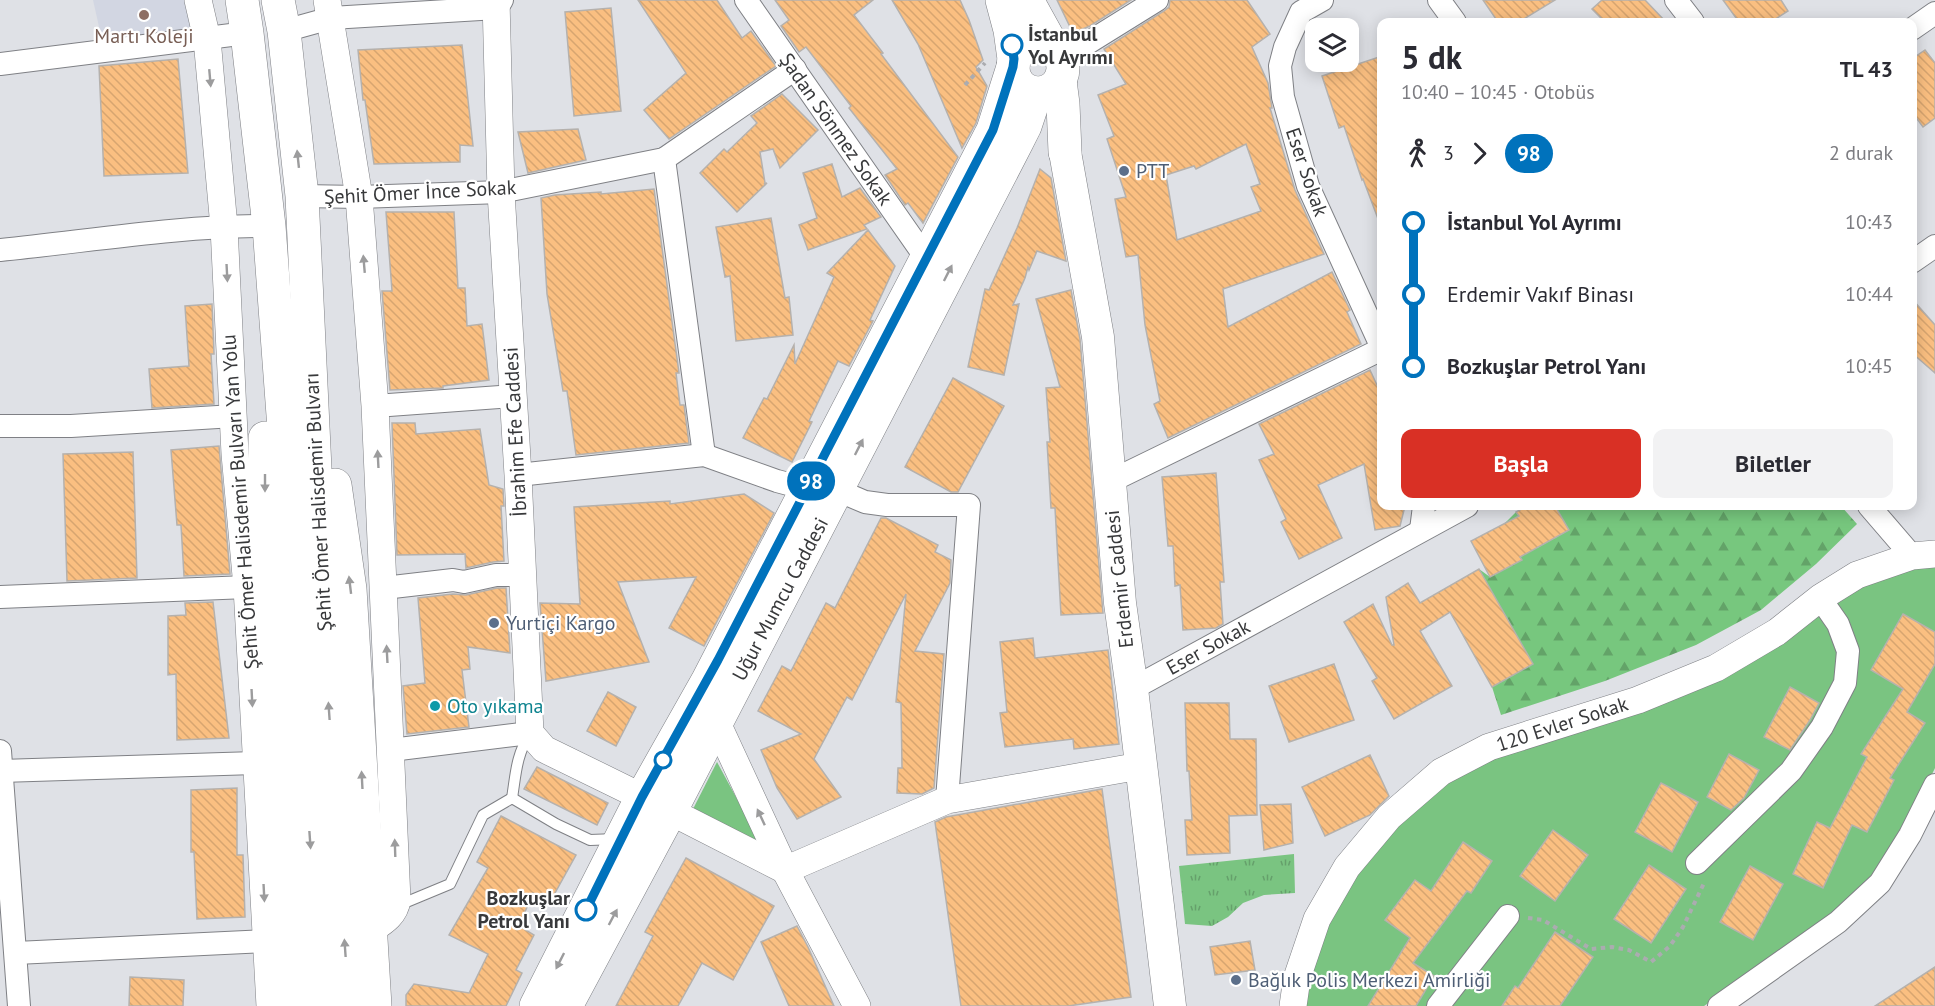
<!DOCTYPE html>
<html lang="tr">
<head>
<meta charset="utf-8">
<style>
	:root { --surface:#fff; --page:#f2f2f3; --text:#2b2b33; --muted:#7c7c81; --accent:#d93025 }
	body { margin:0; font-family:"PT Sans",sans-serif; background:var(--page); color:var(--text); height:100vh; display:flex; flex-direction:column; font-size:22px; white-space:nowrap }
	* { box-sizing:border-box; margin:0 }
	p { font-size:20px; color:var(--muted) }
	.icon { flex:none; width:33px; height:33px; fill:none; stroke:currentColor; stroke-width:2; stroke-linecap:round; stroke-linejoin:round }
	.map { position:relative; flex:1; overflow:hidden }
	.sheet { position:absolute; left:1377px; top:18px; width:540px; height:492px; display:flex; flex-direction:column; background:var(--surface); border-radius:12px; box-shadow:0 3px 15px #0003 }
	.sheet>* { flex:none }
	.badge { padding:0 12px; border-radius:20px; font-size:21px; line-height:39px }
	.fabs { position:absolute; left:1305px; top:18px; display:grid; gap:12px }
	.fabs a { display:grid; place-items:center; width:54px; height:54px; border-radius:12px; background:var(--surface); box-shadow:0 3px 15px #0003; font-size:30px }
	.map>.badge { position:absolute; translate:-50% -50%; box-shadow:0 0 0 3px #fff }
	.legs { display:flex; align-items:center; gap:9px; height:66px; padding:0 24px; font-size:20px }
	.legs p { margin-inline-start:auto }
	.headline { display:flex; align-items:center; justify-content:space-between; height:102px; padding:0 24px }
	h1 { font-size:33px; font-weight:800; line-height:45px }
	.cta { display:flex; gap:12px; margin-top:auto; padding:12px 24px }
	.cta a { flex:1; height:69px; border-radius:12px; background:var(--accent); color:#fff; font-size:24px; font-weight:800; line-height:69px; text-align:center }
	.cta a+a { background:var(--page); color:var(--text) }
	ul { padding:0 24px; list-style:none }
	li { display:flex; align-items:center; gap:21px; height:72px; font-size:22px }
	li i { display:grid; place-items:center; width:9px; height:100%; margin:0 8px; background:currentColor }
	li i::after { content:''; width:15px; height:15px; margin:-8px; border:4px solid; border-radius:50%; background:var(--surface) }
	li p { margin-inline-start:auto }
	li:first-child i { background:linear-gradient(#0000 50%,currentColor 0) }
	li:last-child i { background:linear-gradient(currentColor 50%,#0000 0) }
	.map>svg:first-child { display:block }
</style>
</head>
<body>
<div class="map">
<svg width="1935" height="1006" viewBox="0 0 1935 1006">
	<defs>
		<pattern id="forest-firs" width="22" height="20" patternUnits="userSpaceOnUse" patternTransform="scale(1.5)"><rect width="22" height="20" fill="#77c77e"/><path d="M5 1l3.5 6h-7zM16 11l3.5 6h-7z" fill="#63a368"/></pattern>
		<pattern id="park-tufts" width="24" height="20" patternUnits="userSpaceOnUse" patternTransform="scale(1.5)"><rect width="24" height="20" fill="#7ac481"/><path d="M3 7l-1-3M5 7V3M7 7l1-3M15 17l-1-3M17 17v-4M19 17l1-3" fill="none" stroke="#65a06b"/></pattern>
		<pattern id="building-back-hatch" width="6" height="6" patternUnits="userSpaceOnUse" patternTransform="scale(1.5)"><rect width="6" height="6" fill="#fabf81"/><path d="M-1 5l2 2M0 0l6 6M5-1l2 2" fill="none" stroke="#d7a570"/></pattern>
	</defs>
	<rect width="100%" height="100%" fill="#dfe1e6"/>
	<polygon fill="#d2d6e2" points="93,0 187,0 194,31 102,40"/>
	<g fill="#7ac481">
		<polygon points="1935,561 1935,768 1894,853 1858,894 1822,926 1704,1006 1302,1006 1318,935 1350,880 1410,798 1491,755 1725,672 1838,594"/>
		<polygon points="717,762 762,845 693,809"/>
	</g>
	<polygon fill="url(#forest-firs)" points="1555,506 1841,506 1857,524 1816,564 1761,610 1696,645 1605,681 1501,715 1492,687 1439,592 1479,569 1490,577 1521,560 1503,525 1516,512 1537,548 1569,530"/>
	<polygon fill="url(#park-tufts)" points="1294,854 1295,893 1264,895 1243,903 1228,917 1212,926 1185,924 1179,866"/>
	<g fill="url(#building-back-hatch)" stroke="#b5b1ad" stroke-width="1.5" fill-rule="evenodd">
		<polygon points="638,0 717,0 742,38 751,31 776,66 669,139 644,110 686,73"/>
		<polygon points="775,0 873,0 854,15 883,53 881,54 958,157 923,223 908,203 905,205 885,175 897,169 849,108 851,106 806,47 799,52 781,26 789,20"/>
		<polygon points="892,0 960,0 969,20 983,60 976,67 987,86 976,123 962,148 918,44"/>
		<polygon points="1057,0 1131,0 1090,26 1073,33"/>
		<path d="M1170,0H1247L1270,34L1252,47L1268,83L1272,108H1270L1295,190L1324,254L1223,289L1228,327L1332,272L1350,310L1347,312L1361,344L1168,438L1154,404L1160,401L1145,325L1138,255L1126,257L1115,199L1126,197L1107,139L1114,136L1098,95L1126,84L1104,49L1164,11L1169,7ZM1246,144L1260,184L1251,187L1261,211L1177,240L1166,175L1194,166L1196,169Z"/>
		<polygon points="1483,0 1555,0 1519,22 1498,22"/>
		<polygon points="1602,0 1645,0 1666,22 1605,22 1592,9"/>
		<polygon points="1723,0 1781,0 1788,11 1771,22 1739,22"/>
		<polygon points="611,8 621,111 574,116 565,12"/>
		<polygon points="462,45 473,146 460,145 460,162 374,164 365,100 363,100 358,50"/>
		<polygon points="1925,50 1935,63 1935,118 1923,127 1912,112 1912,59"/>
		<polygon points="1382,56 1382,224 1380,224 1363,179 1362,180 1344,126 1339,128 1322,76"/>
		<polygon points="178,59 188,173 104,176 99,66"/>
		<polygon points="782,94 818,130 780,168 773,149 760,152 765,183 764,184 767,183 737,212 700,173 724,149 727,152 757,123 751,116"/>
		<polygon points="578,129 586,160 528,173 518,132"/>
		<polygon points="832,164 842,197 860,188 881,217 864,225 867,229 808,250 799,225 817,218 803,173"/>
		<polygon points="1040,169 1051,178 1066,261 1037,251 1029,270 1028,267 1025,278 1013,305 1019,304 1004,375 968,367 985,289 989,290 1017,228"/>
		<polygon points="654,189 679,373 676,373 680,405 684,405 689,443 576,455 567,391 563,391 547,294 541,198 555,195 601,192 601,194"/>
		<polygon points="386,212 454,212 458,288 465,288 467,326 482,324 489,380 443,386 443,388 390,390 382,291 392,291"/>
		<polygon points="771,218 785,298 789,297 793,335 736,341 730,276 725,277 716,227"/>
		<polygon points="868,230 895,266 870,320 873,321 849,366 838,361 809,421 812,422 792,462 743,438 764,398 767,399 794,345 795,364 834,277 827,273"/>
		<polygon points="1071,290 1080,339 1103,613 1061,615 1055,508 1051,508 1047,442 1050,442 1046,388 1060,387 1036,299"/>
		<polygon points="1912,299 1935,325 1935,373 1912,353"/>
		<polygon points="212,304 214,354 211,354 214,404 152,408 149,369 189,366 185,306"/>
		<polygon points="1370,370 1382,396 1382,506 1405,506 1400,526 1375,530 1364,464 1318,485 1342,538 1299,559 1281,522 1286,519 1259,460 1274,454 1259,424"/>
		<polygon points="953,378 1004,406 958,492 951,492 905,467"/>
		<polygon points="392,423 415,423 416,434 480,429 489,485 503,489 504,506 501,506 504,561 493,562 466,568 465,554 397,555"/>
		<polygon points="219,446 230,574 184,576 181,525 177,525 171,450"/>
		<polygon points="133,452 137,578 67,581 63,454"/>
		<polygon points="1216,473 1224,582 1220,582 1223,624 1216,628 1183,630 1180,585 1175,586 1173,546 1168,546 1162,477"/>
		<polygon points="744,494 774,513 704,646 669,628 696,577 618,582 649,662 546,681 540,603 580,604 574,507 670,501 670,504"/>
		<polygon points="1527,506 1555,506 1569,530 1520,557 1522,560 1490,577 1471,541 1519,516 1516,512"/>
		<polygon points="881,518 886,518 938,545 935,552 951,560 950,583 915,651 944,654 934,788 922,794 897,793 898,768 902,768 901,703 896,702 906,594 852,700 847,697 814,759 841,797 797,819 777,788 761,750 801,734 758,711 782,666 791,671 826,603 835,608"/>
		<polygon points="1479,569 1533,664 1492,687 1450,612 1420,631 1452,686 1394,719 1372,681 1377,678 1344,622 1373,604 1392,645 1394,645 1386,597 1408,583 1420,603"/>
		<polygon points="497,588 506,588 510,653 468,647 470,669 462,670 469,727 407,734 403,686 425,683 418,598 453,594 466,595"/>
		<polygon points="213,602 229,738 177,740 176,674 168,675 168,616 186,615 185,603"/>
		<polygon points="1903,614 1935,632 1935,664 1907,712 1925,723 1890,778 1894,780 1867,832 1852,825 1823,888 1793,874 1817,822 1830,828 1867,757 1861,754 1903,689 1871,670"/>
		<polygon points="1033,638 1035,658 1108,650 1119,744 1074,749 1073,739 1005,747 1000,713 1007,712 1000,642"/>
		<polygon points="1334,664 1354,720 1289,742 1269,686"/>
		<polygon points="1790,687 1819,703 1810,720 1790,750 1764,737"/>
		<polygon points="608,692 636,707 616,746 587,731"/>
		<polygon points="1185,703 1229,703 1230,739 1256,739 1257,815 1229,816 1230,853 1187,855 1185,820 1192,820 1189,771 1187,771"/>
		<polygon points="1729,754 1759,770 1744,798 1731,810 1707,797"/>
		<polygon points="1370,755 1389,796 1370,815 1325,836 1302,787"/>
		<polygon points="537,767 608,803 597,825 524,789"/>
		<polygon points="1661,783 1698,802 1672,852 1635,832"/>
		<polygon points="237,788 237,855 243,855 245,917 197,919 194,852 191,852 191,790"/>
		<polygon points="1102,789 1131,997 1068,1006 961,1006 935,822 946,817"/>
		<polygon points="1291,804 1293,843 1264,850 1260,805"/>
		<polygon points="501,816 576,855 550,902 533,893 519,926 534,935 516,970 522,973 506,1006 406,1006 406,995 414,984 469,993 488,954 449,935 488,868 477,862"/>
		<polygon points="1553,830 1588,855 1555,901 1520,876"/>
		<polygon points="1463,842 1492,861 1471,893 1467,891 1413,963 1434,976 1416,1006 1368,1006 1410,938 1385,920 1415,880 1431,891"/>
		<polygon points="686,858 774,906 733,980 702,963 678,1006 616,1006 653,936 645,932"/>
		<polygon points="1649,865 1686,889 1651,943 1614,919"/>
		<polygon points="1750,866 1783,884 1753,940 1720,922"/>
		<polygon points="797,926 808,947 834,1006 789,1006 761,942"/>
		<polygon points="1555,932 1593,957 1560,1006 1502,1006 1515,986 1518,988"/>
		<polygon points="1250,941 1255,970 1215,975 1210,947"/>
		<polygon points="1935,967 1935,1006 1875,1006"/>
		<polygon points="130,977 184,980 183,1006 129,1006"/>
	</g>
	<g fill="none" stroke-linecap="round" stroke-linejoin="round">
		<defs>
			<g id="service">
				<path d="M512,798C516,773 516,756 530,733"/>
				<polyline points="397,906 450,884 483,815 512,798 556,824 590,840 616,839"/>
			</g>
			<g id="minor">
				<polyline points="746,0 926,258"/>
				<polyline points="1322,0 1301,12 1285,47 1280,66 1283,97 1308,186 1382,348"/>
				<polyline points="1439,0 1455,22"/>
				<polyline points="1676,0 1693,22"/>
				<polyline points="1912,29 1935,13"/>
				<polyline points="284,31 331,18 497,8 502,0"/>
				<polyline points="1062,59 1157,0"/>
				<polyline points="0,64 247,33"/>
				<polyline points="664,159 704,455"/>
				<polyline points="302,196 359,197 501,192 664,159 795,69"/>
				<path d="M0,250C90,241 178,226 269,226"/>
				<polyline points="1912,262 1935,246"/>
				<polyline points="375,406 513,396"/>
				<polyline points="0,426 71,426 234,416"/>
				<polyline points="518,475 704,455 777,481 807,489"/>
				<polyline points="1109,482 1382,349"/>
				<polyline points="837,490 865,502 887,505 969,505 947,800"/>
				<polyline points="1869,506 1912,556"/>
				<polyline points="1421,530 1424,506"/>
				<polyline points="384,588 453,580 464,582 496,575 523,575"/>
				<polyline points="0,597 247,587"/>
				<polyline points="1132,689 1467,506"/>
				<polyline points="391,750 530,733"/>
				<polyline points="0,751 19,1006"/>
				<polyline points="1,771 255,763"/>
				<polyline points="1697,863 1791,771 1822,727 1845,683 1848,651 1838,624 1820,598"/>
				<polyline points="16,953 267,941"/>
				<polyline points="1438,1006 1508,916"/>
				<polyline points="1719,1006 1838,922 1880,883 1910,835 1935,785"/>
			</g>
			<g id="tertiary">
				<polyline points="198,0 207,39 224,227 235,454 247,587 270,1006"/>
				<path d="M327,0L359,197L375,406L397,900C395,915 383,922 371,930"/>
				<polyline points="496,0 501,192 518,475 530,733 544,749 642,797 785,870"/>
				<polyline points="716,721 785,870 857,1006"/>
				<polyline points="785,870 947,800 1140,766"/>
				<polyline points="1293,1006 1297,978 1317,919 1347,867 1389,817 1441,772 1489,747 1638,700 1716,668 1777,632 1820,598 1857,575 1912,556 1935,554"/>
			</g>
			<polyline id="secondary" points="1065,152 1098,337 1120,603 1132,689 1170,1006"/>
			<g id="primary">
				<polyline points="242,0 247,33 269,226 287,469 293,593 321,1006"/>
				<polyline points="278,0 284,31 302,196 321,595 348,1006"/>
				<polyline points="1002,0 1010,30 1014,59"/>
				<polyline points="1027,0 1053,47"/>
				<circle cx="1038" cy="68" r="25"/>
				<polyline points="1060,81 1063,104 1065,152"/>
				<polyline points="265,438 264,531 274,756 290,1006"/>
				<polyline points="335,485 350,589 375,1006"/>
				<polyline points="536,1006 642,797 708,680 993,130 1013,67"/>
				<polyline points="566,1006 670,812 1017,142 1025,126 1036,93"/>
			</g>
		</defs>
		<use href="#service" stroke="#7f8085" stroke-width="12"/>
		<use href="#minor" stroke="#7f8085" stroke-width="24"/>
		<use href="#tertiary" stroke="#7f8085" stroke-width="28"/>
		<use href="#secondary" stroke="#7f8085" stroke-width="33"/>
		<use href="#primary" stroke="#7f8085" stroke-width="34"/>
		<g stroke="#abacb0" stroke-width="4" stroke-dasharray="4.5 4.5" stroke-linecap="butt">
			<polyline points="965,85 985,63"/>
			<polyline points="1528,918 1543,920 1591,949 1612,947 1629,950 1651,962 1670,946 1683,927 1705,881"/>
		</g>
		<use href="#service" stroke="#fff" stroke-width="10"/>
		<use href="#minor" stroke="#fff" stroke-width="22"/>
		<use href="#tertiary" stroke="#fff" stroke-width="27"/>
		<use href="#secondary" stroke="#fff" stroke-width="32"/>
		<use href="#primary" stroke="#fff" stroke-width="33"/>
	</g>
	<defs><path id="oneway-solid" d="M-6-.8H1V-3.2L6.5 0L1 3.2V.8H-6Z" transform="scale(1.5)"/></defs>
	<g fill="#9c9c9d">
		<use href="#oneway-solid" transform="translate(210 78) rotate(85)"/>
		<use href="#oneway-solid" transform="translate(298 159) rotate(-96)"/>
		<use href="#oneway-solid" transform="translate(364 264) rotate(-95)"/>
		<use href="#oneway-solid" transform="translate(227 273) rotate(87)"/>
		<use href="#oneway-solid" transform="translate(948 273) rotate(-63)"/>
		<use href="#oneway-solid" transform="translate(859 447) rotate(-63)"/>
		<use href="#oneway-solid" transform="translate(378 459) rotate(-93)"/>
		<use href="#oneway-solid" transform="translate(265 483) rotate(90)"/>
		<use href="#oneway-solid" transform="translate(350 585) rotate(-97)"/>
		<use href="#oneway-solid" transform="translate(387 654) rotate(-93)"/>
		<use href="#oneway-solid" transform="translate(252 698) rotate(87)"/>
		<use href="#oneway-solid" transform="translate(329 711) rotate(-94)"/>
		<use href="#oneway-solid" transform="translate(362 780) rotate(-93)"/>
		<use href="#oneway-solid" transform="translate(761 817) rotate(-115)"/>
		<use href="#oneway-solid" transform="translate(310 840) rotate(86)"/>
		<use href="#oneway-solid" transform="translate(395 848) rotate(-92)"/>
		<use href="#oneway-solid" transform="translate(264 893) rotate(87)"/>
		<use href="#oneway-solid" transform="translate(613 917) rotate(-62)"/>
		<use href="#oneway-solid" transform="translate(345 948) rotate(-94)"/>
		<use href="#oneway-solid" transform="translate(560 961) rotate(117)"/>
	</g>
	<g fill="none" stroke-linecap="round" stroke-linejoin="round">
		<defs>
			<polyline id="line-1" points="586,910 642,797 718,660 993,130 1013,67 1014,59 1012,45"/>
		</defs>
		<use href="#line-1" stroke="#fff" stroke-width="14"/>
		<use href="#line-1" stroke="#0072bc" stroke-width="9"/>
	</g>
	<circle fill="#8d6e63" stroke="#fff" stroke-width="2" cx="144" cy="15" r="6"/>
	<g fill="#fff" stroke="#0072bc" stroke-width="3">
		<circle cx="1012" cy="45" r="10"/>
		<circle cx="663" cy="760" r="8"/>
		<circle cx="586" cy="910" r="10"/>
	</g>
	<g fill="#5c6f8a" stroke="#fff" stroke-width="2">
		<circle cx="1124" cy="171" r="6"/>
		<circle cx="494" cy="623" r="6"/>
		<circle cx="1236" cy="980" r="6"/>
	</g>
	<circle fill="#0f9aa8" stroke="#fff" stroke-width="2" cx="435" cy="706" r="6"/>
	<g text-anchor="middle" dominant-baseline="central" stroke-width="4.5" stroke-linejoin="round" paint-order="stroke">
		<g font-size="20" font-weight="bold" fill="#38393b" stroke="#fff" text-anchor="start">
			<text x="1028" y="34">İstanbul<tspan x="1028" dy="23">Yol Ayrımı</tspan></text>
			<text x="570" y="898" text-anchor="end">Bozkuşlar<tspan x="570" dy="23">Petrol Yanı</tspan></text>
		</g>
		<g font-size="20" fill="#785e54" stroke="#fff">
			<text x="144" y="36">Martı Koleji</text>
		</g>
		<g font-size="20" fill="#38393b" stroke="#fff">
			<text transform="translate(836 129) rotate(55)">Şadan Sönmez Sokak</text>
			<text transform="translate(1307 172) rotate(71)">Eser Sokak</text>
			<text transform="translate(420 192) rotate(-3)">Şehit Ömer İnce Sokak</text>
			<text transform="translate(515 432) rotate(-93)">İbrahim Efe Caddesi</text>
			<text transform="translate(240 502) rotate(-94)">Şehit Ömer Halisdemir Bulvarı Yan Yolu</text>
			<text transform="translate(318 502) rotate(-93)">Şehit Ömer Halisdemir Bulvarı</text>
			<text transform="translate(1119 579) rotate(-96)">Erdemir Caddesi</text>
			<text transform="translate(780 599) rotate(-62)">Uğur Mumcu Caddesi</text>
			<text transform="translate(1208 647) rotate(-29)">Eser Sokak</text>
			<text transform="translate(1562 724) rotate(-18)">120 Evler Sokak</text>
		</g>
		<g font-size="20" fill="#4e5e75" stroke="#fff" text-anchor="start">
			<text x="1136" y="171">PTT</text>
			<text x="506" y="623">Yurtiçi Kargo</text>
			<text x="1248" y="980">Bağlık Polis Merkezi Amirliği</text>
		</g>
		<g font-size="20" fill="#0d838f" stroke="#fff" text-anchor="start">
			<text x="447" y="706">Oto yıkama</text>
		</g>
	</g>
</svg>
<div class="fabs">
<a><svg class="icon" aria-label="layers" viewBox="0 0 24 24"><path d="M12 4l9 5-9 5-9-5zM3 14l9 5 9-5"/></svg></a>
</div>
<b class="badge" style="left:811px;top:481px;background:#0072bc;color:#fff">98</b>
<section class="sheet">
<div class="headline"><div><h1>5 dk</h1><p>10:40 – 10:45 · Otobüs</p></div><b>TL 43</b></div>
<div class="legs"><svg class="icon" aria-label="walk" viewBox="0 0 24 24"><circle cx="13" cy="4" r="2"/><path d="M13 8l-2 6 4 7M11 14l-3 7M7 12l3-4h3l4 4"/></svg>3<svg class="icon" aria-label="forward" viewBox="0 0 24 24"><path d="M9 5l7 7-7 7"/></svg><b class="badge" style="background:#0072bc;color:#fff">98</b><p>2 durak</p></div>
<ul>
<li><i style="color:#0072bc"></i><b>İstanbul Yol Ayrımı</b><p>10:43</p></li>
<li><i style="color:#0072bc"></i><span>Erdemir Vakıf Binası</span><p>10:44</p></li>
<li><i style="color:#0072bc"></i><b>Bozkuşlar Petrol Yanı</b><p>10:45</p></li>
</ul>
<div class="cta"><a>Başla</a><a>Biletler</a></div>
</section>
</div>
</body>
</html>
